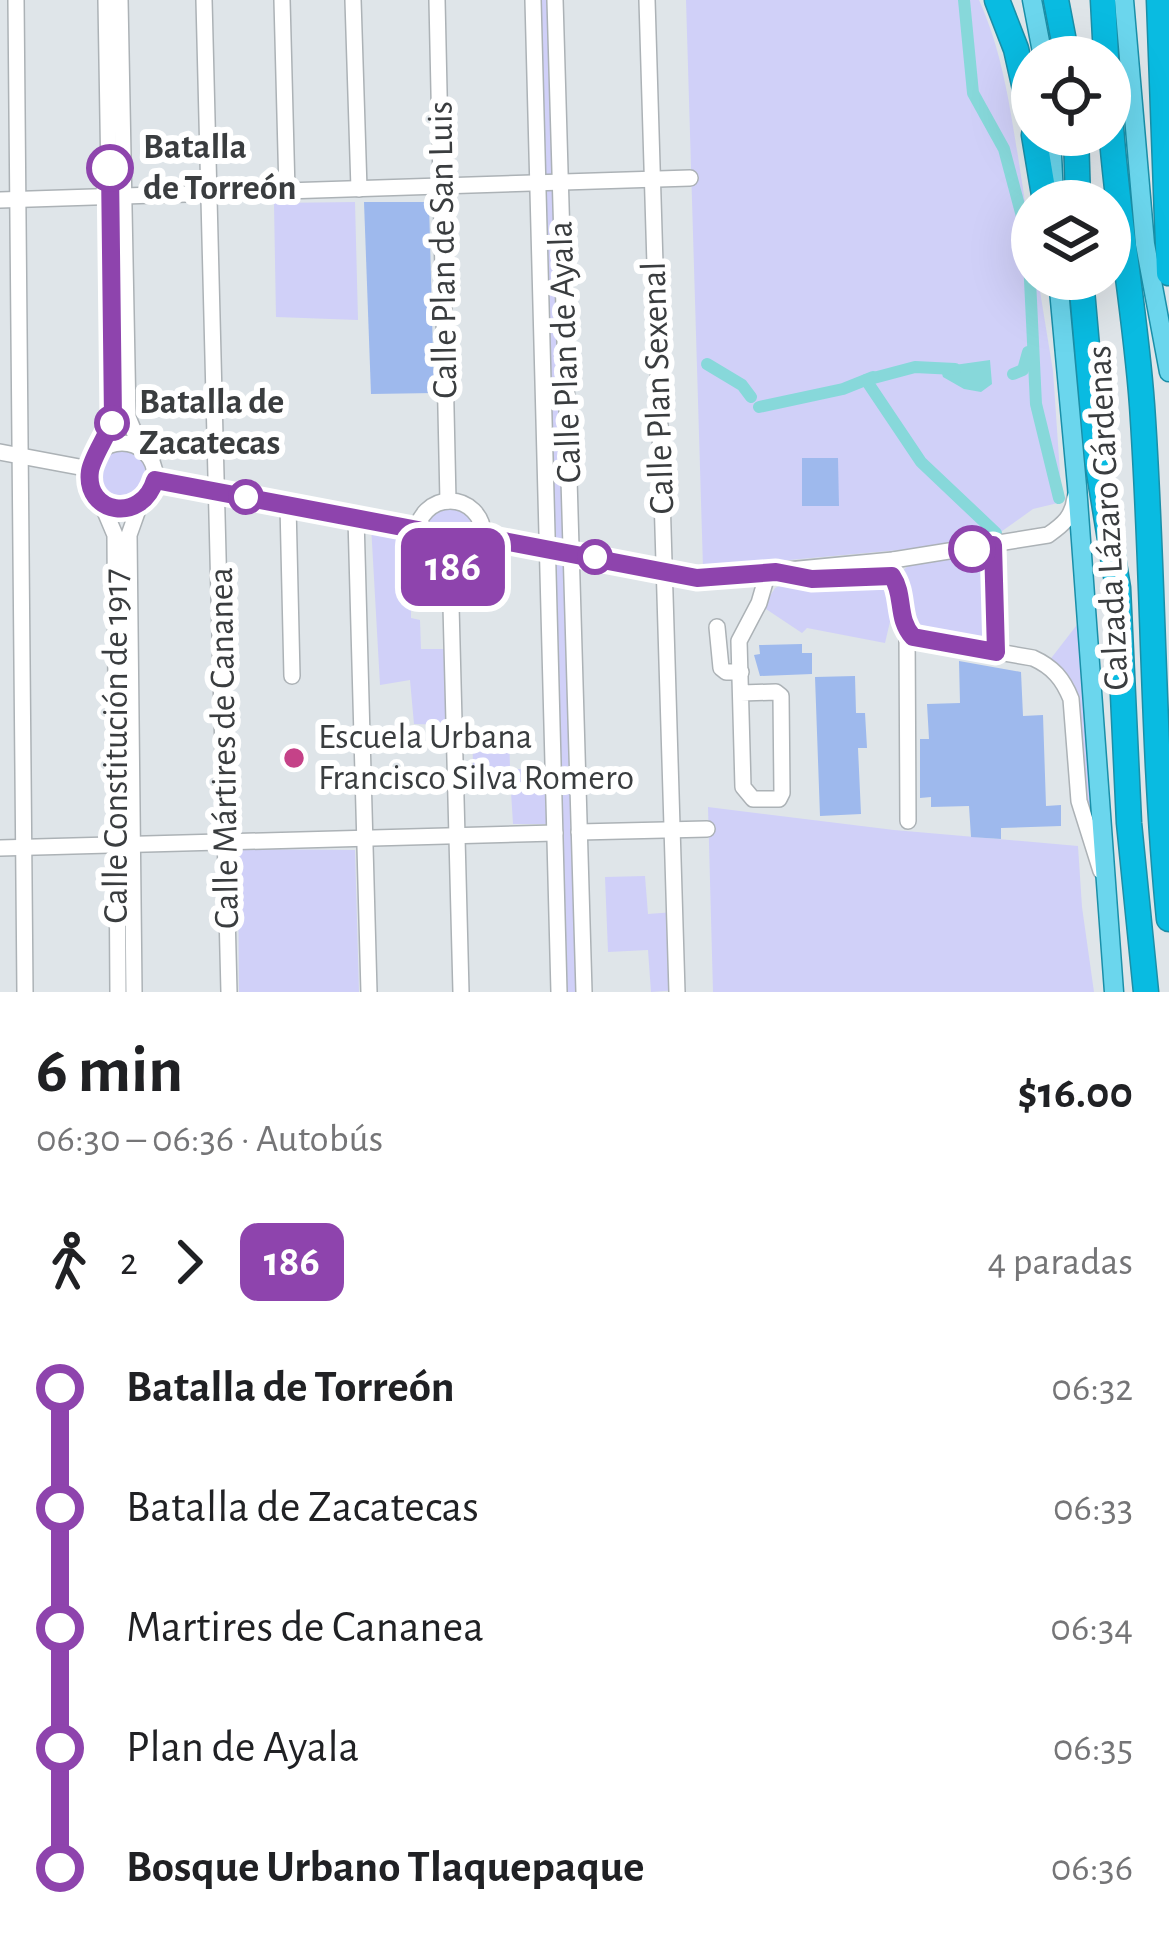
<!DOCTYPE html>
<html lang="es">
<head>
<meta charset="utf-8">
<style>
	:root { --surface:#fff; --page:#f6f6f6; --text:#202124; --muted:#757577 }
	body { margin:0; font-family:"Alegreya Sans",sans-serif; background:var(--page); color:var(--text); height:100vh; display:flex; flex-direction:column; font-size:45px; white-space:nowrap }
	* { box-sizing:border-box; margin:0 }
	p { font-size:39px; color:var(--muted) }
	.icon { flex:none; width:66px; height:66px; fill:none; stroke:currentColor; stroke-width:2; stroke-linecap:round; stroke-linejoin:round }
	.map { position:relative; height:992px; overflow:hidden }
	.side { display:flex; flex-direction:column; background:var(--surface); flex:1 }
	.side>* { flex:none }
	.badge { padding:0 24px; border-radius:18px; font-size:42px; line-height:78px }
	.fabs { position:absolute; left:1011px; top:36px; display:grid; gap:24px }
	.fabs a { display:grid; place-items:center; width:120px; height:120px; border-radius:50%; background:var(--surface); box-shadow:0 12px 48px #0002; font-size:60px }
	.map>.badge { position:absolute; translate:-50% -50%; box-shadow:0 0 0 6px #fff }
	.legs { display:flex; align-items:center; gap:18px; height:132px; padding:0 36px; font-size:39px }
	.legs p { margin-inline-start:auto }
	.overview { display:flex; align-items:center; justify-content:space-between; height:204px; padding:0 36px }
	h1 { font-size:66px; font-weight:700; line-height:90px }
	ul { padding:0 36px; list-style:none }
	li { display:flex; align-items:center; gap:42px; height:120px; font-size:45px }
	li i { display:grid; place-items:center; width:18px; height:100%; margin:0 15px; background:currentColor }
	li i::after { content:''; width:30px; height:30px; margin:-15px; border:9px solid; border-radius:50%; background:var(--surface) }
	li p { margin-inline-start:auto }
	li:first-child i { background:linear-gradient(#0000 50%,currentColor 0) }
	li:last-child i { background:linear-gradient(currentColor 50%,#0000 0) }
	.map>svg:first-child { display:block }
</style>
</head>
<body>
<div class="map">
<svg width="1169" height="992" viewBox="0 0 1169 992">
	<rect width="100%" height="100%" fill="#dfe5e9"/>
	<g fill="#d0d0f8">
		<polygon points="533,0 554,0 557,180 540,181"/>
		<path d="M686,0H979C1002,51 1009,102 1018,156C1024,197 1032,237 1032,279H1038L1053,371L1062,502L1033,509L998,534L966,538L954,545L703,568Z"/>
		<polygon points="560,182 570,550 547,548 540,183"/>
		<polygon points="355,202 358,320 276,317 274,203"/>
		<circle cx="122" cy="476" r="32"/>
		<circle cx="450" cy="534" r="33"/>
		<polygon points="371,525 411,535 411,618 420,620 421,649 448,649 449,725 414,724 410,680 380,685"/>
		<polygon points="551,552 570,553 584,992 559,992"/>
		<path d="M981,553L986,558L990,635L984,639C920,626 913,652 901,572L908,566Z"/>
		<polygon points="883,577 890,583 893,609 885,643 807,628 802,633 763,607 775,588 784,584"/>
		<polygon points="1083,617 1102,844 1079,801 1071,699 1049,661"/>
		<polygon points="509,732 510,769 548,769 553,824 513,824 511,792 474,792 472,733"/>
		<polygon points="708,807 894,830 1078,846 1082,907 1094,992 713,992"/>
		<polygon points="238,849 355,850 359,992 239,992"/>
		<polygon points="645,876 648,914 675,912 677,990 651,992 648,950 608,952 605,877"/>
	</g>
	<polygon fill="#87d8da" points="990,360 992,384 981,392 964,389 943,377 940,367"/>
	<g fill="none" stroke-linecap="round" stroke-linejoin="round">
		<g stroke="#87d8da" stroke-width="12">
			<polyline points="964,0 973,93 1004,149 1028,239 1036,404 1059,498"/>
			<polyline points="707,364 742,385 751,397"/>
			<polyline points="955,369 915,367 866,380 921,462 996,533"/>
			<polyline points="1013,374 1023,370 1028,352"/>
			<polyline points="759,407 843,389 873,377"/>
		</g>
	</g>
	<g fill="#9eb9ed">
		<polygon points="364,202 429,202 434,393 371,394"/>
		<polygon points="802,458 838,458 839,506 802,506"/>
		<polygon points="802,644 802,653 812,653 812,674 760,676 754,655 760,654 759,645"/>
		<polygon points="959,661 1021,672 1023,716 1043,715 1046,806 1061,805 1061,826 1001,828 1001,839 971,837 969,806 931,807 931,797 920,798 920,739 929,739 927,704 960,703"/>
		<polygon points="855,676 856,713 865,713 867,748 858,748 861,814 820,816 815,677"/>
	</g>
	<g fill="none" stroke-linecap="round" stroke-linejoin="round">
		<defs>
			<g id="minor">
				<polyline points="16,0 25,992"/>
				<polyline points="120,0 128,417 141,449"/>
				<polyline points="204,0 229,992"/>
				<polyline points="282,0 287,191"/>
				<polyline points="353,0 359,189"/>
				<polyline points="437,0 448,501"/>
				<polyline points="533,0 559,992"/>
				<polyline points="555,0 584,992"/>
				<polyline points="647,0 677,992"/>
				<polyline points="0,200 690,178"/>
				<circle cx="122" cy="476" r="33"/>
				<polyline points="102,451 113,419 106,0"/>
				<polyline points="0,452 90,469"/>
				<polyline points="155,480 418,530"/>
				<circle cx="450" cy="534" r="33"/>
				<polyline points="101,502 115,535 118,992"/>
				<polyline points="288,505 292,676"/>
				<polyline points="356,518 369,992"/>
				<path d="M483,537L703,578L893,560L1048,535C1064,524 1073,516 1075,497"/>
				<polyline points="993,545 996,652"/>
				<path d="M893,560C892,577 901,624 913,637L1033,658C1053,667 1063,679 1071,699L1079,801L1101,871"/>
				<polyline points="450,567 461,992"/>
				<polyline points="784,575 811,579 892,576"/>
				<polyline points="717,627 721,668 726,672 741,672"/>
				<polyline points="907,631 908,821"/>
				<polyline points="741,693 776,692 781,696 782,793 779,799 753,799 743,787 739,641 759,603 768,572"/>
				<polyline points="579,832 707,829"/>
				<polyline points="0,848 555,833"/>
				<polyline points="134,992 129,535 140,504"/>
			</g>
			<g id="major">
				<polyline points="1032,0 1043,57"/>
				<polyline points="1124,0 1145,244 1169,372"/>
				<polyline points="1051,135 1054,196"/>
				<polyline points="1058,279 1077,486 1114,992"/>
			</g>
			<g id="highway">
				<polyline points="997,0 1016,49 1032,120"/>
				<polyline points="1056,0 1067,57"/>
				<polyline points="1103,0 1106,57"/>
				<polyline points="1159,0 1169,273"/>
				<path d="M1110,113C1116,211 1135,308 1142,405C1154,576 1152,748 1169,919"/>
				<polyline points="1034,135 1045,201"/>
				<polyline points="1076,135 1078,201"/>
				<polyline points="1081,279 1097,460 1118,588 1129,823 1146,992"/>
			</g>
		</defs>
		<use href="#minor" stroke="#acb2b6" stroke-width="18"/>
		<use href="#major" stroke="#1a8fa8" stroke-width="21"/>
		<use href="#highway" stroke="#1a8fa8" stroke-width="27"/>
		<use href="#minor" stroke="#fff" stroke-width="15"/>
		<use href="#major" stroke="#6bd6ed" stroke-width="18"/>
		<use href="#highway" stroke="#09bbe1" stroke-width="24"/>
	</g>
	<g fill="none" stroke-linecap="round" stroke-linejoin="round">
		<defs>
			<path id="line-1" d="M110,168L113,419C108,435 92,457 90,471C84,514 142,524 155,480L418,530L426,556L450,567L472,558L483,537L697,578L776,572L812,579L892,576C905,595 896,619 913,637L996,652L993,545L972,549"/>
		</defs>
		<use href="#line-1" stroke="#fff" stroke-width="27"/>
		<use href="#line-1" stroke="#8e44ad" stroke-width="18"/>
	</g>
	<g fill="#fff" stroke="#8e44ad" stroke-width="6">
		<circle cx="110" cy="168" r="21"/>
		<circle cx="112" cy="423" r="15"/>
		<circle cx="246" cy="497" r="15"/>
		<circle cx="972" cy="549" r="21"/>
		<circle cx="595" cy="557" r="15"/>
	</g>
	<circle fill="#c54288" stroke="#fff" stroke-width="4.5" cx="294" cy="758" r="12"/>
	<g text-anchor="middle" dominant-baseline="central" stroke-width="12" stroke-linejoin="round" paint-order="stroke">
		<g font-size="36" font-weight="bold" fill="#3a3d3f" stroke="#fff" text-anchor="start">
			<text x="143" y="147">Batalla<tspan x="143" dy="41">de Torreón</tspan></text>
			<text x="139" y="402">Batalla de<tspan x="139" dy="41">Zacatecas</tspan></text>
		</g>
		<g font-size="36" fill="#3a3d3f" stroke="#fff">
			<text transform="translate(443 250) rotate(-91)">Calle Plan de San Luis</text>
			<text transform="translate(565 352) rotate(-92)">Calle Plan de Ayala</text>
			<text transform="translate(658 388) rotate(-92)">Calle Plan Sexenal</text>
			<text transform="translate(1108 518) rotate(-93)">Calzada Lázaro Cárdenas</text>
			<text transform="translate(116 746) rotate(-90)">Calle Constitución de 1917</text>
			<text transform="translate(224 748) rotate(-91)">Calle Mártires de Cananea</text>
		</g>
		<g font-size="36" fill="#3a3d3f" stroke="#fff" text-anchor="start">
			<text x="318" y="737">Escuela Urbana<tspan x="318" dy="41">Francisco Silva Romero</tspan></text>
		</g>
	</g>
</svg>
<div class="fabs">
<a><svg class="icon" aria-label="locate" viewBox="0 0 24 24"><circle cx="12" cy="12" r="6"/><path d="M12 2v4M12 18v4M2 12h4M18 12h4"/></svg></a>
<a><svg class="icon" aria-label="layers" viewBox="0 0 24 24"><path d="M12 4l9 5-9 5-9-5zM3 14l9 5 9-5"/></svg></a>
</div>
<b class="badge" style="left:453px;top:567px;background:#8e44ad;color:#fff">186</b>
</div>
<section class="side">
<div class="overview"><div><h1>6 min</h1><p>06:30 – 06:36 · Autobús</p></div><b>$16.00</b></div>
<div class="legs"><svg class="icon" aria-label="walk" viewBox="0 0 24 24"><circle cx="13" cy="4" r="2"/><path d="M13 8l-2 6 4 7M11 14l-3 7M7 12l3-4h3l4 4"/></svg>2<svg class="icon" aria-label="forward" viewBox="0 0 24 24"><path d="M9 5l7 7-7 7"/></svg><b class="badge" style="background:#8e44ad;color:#fff">186</b><p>4 paradas</p></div>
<ul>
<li><i style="color:#8e44ad"></i><b>Batalla de Torreón</b><p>06:32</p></li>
<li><i style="color:#8e44ad"></i><span>Batalla de Zacatecas</span><p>06:33</p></li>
<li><i style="color:#8e44ad"></i><span>Martires de Cananea</span><p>06:34</p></li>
<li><i style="color:#8e44ad"></i><span>Plan de Ayala</span><p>06:35</p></li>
<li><i style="color:#8e44ad"></i><b>Bosque Urbano Tlaquepaque</b><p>06:36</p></li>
</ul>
</section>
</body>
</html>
